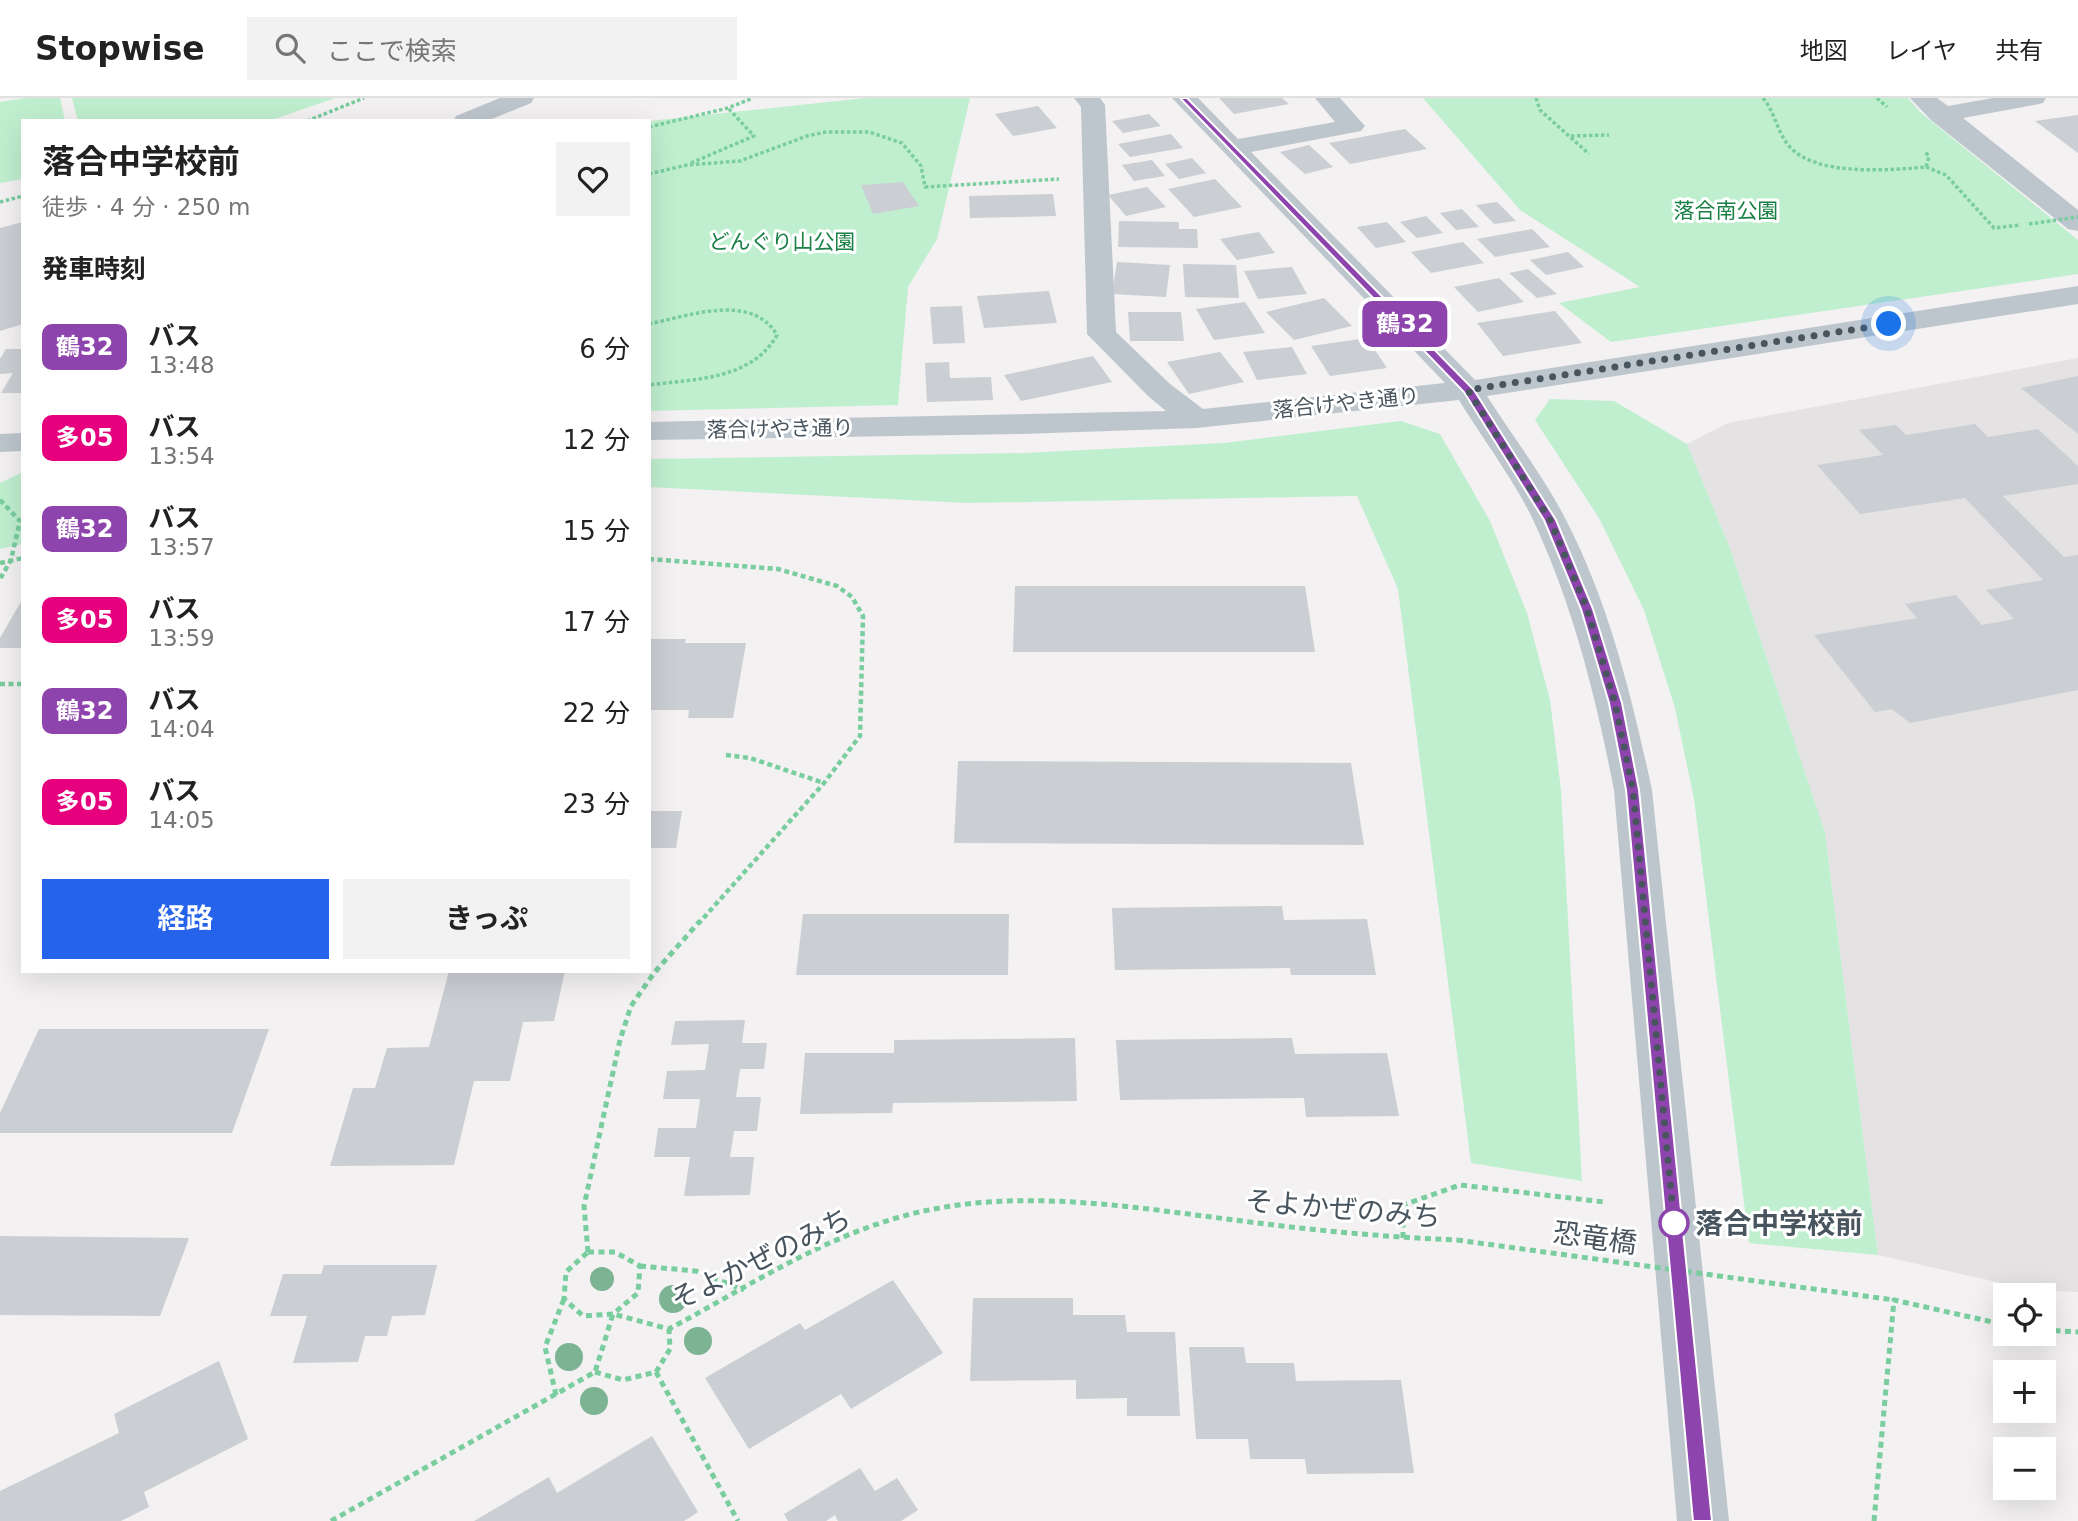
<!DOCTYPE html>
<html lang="ja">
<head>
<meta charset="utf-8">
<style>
	:root { --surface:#fff; --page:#f2f2f2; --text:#222; --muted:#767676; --line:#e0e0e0; --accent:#2563eb }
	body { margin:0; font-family:"DejaVu Sans","Noto Sans JP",sans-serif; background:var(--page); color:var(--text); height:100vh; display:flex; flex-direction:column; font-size:26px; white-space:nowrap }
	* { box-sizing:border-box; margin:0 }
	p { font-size:23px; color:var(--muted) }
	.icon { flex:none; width:38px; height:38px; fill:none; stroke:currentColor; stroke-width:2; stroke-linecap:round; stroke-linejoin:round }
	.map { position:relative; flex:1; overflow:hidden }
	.sheet { position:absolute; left:21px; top:21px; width:630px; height:854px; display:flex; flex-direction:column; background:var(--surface); border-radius:0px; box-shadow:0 7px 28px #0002 }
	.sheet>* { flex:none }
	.badge { padding:0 14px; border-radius:10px; font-size:24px; line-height:46px }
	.buttons { position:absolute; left:1993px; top:1185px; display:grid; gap:14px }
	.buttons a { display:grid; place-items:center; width:63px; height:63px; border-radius:0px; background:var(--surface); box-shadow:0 7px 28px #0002; font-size:35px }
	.you { position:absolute; width:35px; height:35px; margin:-18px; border:5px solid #fff; border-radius:50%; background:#1a73e8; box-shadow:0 0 0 10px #1a73e833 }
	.map>.badge { position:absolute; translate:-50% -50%; box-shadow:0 0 0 4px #fff }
	h2 { padding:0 21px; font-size:26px; line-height:63px }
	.round { display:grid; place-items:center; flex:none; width:74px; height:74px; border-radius:0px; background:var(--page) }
	.overview { display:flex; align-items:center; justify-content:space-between; height:119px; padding:0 21px }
	h1 { font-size:33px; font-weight:700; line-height:52px }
	.primary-button { display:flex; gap:14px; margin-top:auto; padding:14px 21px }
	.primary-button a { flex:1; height:80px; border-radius:0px; background:var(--accent); color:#fff; font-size:28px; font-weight:700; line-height:80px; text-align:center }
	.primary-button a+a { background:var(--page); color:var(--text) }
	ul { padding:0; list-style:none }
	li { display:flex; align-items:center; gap:21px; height:91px; padding:0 21px }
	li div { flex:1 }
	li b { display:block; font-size:26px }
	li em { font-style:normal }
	li .badge { min-width:77px; font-weight:700; text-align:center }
	header { display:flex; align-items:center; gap:42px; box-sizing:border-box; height:98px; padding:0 35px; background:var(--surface); border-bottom:2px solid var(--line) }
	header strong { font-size:33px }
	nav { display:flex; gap:38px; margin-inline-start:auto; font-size:24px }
	.search { width:490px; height:63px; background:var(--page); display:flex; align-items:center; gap:18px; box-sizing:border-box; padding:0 24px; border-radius:0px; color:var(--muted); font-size:26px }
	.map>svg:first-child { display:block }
</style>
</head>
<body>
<header>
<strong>Stopwise</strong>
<div class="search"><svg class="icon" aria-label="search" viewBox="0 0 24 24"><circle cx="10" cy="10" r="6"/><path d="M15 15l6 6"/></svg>ここで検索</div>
<nav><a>地図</a><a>レイヤ</a><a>共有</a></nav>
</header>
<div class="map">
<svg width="2078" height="1423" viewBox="0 0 2078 1423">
	<rect width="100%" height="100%" fill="#f3f1f1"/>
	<polygon fill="#e4e2e3" points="2078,260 2078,1194 2031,1192 1878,1157 1825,734 1730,450 1687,346 1728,325"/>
	<g fill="#c0efd0">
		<polygon points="25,0 60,0 65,23 23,23 23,81 0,85 0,4"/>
		<polygon points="72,0 335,0 269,23 78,23"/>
		<polygon points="866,0 970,0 937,141 908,189 898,307 649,313 649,23"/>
		<polygon points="1423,0 1908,0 1920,14 2078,142 2078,176 1611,244 1559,205 1640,189 1520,112"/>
		<polygon points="1550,301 1614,303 1687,346 1730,450 1825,734 1878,1157 1749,1145 1694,701 1675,610 1644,512 1599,420 1535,322"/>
		<polygon points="1401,323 1440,336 1490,423 1527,515 1550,602 1561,692 1582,1083 1471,1065 1398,491 1357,398 968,405 649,389 649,361 1025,355 1224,345"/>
		<polygon points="23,374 23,446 0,451 0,385"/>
	</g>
	<g fill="#cbced3">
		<polygon points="1219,0 1282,0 1289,6 1234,16"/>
		<polygon points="1038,8 1057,30 1013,38 995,16"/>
		<polygon points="1149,16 1161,28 1123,35 1112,23"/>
		<polygon points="2078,17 2078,55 2035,23"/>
		<polygon points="1405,31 1427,51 1350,66 1329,45"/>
		<polygon points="1171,36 1183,50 1130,59 1118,46"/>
		<polygon points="1309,47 1333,69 1305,76 1280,54"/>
		<polygon points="1192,60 1206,75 1179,81 1165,66"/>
		<polygon points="1152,62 1165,78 1134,83 1122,67"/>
		<polygon points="1215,81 1242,109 1194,119 1168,91"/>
		<polygon points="903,84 919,108 873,116 861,87"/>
		<polygon points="1147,89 1166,109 1126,118 1108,97"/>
		<polygon points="1053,96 1056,118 970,120 969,98"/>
		<polygon points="1497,104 1516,123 1494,126 1476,107"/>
		<polygon points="1462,111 1479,129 1456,132 1440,115"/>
		<polygon points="1426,118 1443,135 1417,140 1400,124"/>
		<polygon points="1119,123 1179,124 1179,131 1197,131 1198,150 1118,149"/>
		<polygon points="23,124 23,226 0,233 0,130"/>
		<polygon points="1387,124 1406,144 1376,150 1357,129"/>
		<polygon points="1532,131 1550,149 1495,159 1477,141"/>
		<polygon points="1259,134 1275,155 1237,162 1220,141"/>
		<polygon points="1463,144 1484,165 1431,175 1411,154"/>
		<polygon points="1568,154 1584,169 1546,177 1530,162"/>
		<polygon points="1117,164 1170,167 1166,199 1112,196"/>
		<polygon points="1183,166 1236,167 1239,200 1185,199"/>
		<polygon points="1292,169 1307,196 1258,201 1244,173"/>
		<polygon points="1528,171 1557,196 1537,200 1509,175"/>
		<polygon points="1499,180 1524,204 1478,214 1454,189"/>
		<polygon points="1049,193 1057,225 984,230 977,198"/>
		<polygon points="1324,200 1352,228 1294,242 1266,214"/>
		<polygon points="1245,204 1265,235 1214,242 1196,211"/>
		<polygon points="962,208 965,245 933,246 930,209"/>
		<polygon points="1555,213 1582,245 1503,258 1477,225"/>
		<polygon points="1128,214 1181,214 1184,243 1130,243"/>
		<polygon points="1367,240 1387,270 1330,278 1311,248"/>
		<polygon points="1292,249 1307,276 1257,282 1243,254"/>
		<polygon points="6,251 23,251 23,295 1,295 13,275 0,276 0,261"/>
		<polygon points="1220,254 1244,284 1189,296 1167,264"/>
		<polygon points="1093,258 1112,284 1021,303 1004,277"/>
		<polygon points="949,264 950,280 991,279 993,302 927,304 925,265"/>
		<polygon points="2078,278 2078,336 2021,290"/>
		<polygon points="1975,326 1988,339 2038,331 2078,368 2078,386 2003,398 2064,459 2078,457 2078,592 1910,625 1892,611 1875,614 1814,537 1917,520 1905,506 1956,497 1982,527 2014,521 1986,492 2043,482 1965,400 1860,416 1817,367 1883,357 1859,332 1896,327 1906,337"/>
		<polygon points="1015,488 1305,488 1315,554 1013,554"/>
		<polygon points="23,500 23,550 0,550 0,540"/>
		<polygon points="649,541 686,541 685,545 746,545 733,620 688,620 689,612 649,612"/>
		<polygon points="958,663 1351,665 1364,747 954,745"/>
		<polygon points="649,713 682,713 676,750 649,750"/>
		<polygon points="1282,808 1284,822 1367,821 1376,877 1291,877 1290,870 1115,872 1112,810"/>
		<polygon points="803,816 1009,816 1008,877 796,877"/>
		<polygon points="449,873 565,873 554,923 523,924 510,983 474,983 454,1067 330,1068 353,990 375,990 387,950 429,949"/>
		<polygon points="745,922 742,945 767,945 764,971 740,971 736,999 761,999 757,1033 734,1033 730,1059 754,1059 750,1097 684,1098 690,1059 654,1059 658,1030 696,1030 700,1001 663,1001 667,973 705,972 709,946 671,947 675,923"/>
		<polygon points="39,931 269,931 232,1035 0,1035 0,1015"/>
		<polygon points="1075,940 1077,1003 893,1005 892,1015 800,1016 805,955 894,955 894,942"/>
		<polygon points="1292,940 1295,956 1387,955 1399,1018 1306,1019 1304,1000 1120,1002 1116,942"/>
		<polygon points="0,1138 189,1140 160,1218 0,1217"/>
		<polygon points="324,1167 437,1167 425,1217 392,1218 387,1238 365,1238 358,1264 293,1265 307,1218 270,1218 283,1176 321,1176"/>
		<polygon points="893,1182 943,1255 851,1311 841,1296 749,1351 705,1280 800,1225 805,1232"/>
		<polygon points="973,1200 1073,1200 1073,1217 1125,1217 1127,1234 1175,1234 1180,1318 1127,1318 1127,1300 1076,1301 1076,1282 970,1283"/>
		<polygon points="1189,1249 1244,1249 1246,1265 1294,1265 1296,1283 1401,1282 1414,1375 1307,1376 1305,1361 1250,1361 1248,1341 1196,1341"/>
		<polygon points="219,1263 248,1341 144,1394 149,1409 121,1423 0,1423 0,1393 119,1335 114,1316"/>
		<polygon points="652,1338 698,1414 684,1423 474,1423 549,1379 557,1395"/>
		<polygon points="860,1370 875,1393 897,1380 918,1412 901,1423 838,1423 835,1417 826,1423 788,1423 784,1416"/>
	</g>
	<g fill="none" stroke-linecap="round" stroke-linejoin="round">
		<g stroke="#79cd9e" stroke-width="3.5" stroke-dasharray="3.5 2.5" stroke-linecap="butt">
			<polyline points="1536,0 1540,12 1589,56"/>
			<path d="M1763,0C1775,14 1777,34 1789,48C1815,79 1890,72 1926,69L1929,59L1925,53"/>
			<polyline points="1877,0 1887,9"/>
			<polyline points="307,23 364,0"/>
			<polyline points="649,29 728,10 753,0"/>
			<polyline points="1571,38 1609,37"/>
			<polyline points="691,65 754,38 728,10"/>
			<polyline points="1926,69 1946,77 1994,130 2021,127"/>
			<polyline points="649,76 687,67 740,63 807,38 826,34 869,34 902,45 921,68 925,89 1059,81"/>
			<polyline points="0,104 23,98"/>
			<path d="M649,226C688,218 752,194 777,237C752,282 694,281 649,287"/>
		</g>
		<g stroke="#79cd9e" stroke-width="4.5" stroke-dasharray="5 3.5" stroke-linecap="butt">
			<polyline points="0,402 20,423 11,462 0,481"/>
			<polyline points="649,461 778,471 837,488 852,499 863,518 860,638 824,685 699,825"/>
			<polyline points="0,465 23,460"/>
			<polyline points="0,586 23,586"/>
			<polyline points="726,657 750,660 824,685"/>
		</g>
		<g stroke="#79cd9e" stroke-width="5" stroke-dasharray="6 4.5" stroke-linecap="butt">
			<polyline points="1403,1140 1403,1107 1460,1087 1604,1104"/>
			<polyline points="588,1154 584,1108 620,942 631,908 654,875 700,823"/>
			<polygon points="588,1154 615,1154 640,1168 638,1195 613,1216 583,1218 564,1201 566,1174"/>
			<polyline points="640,1168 696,1173 744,1192"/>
			<polyline points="2044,1232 2078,1234"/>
			<polyline points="595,1274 623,1282 656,1274 670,1251 669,1231"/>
			<polyline points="656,1274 738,1423"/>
			<polyline points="556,1297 545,1249 564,1201"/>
			<path d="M331,1423L595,1274L613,1216L669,1231C742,1192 813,1145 893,1121C1005,1087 1122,1108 1235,1122C1309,1132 1383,1139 1457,1142"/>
			<polyline points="1874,1423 1894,1202 2006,1227"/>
		</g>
		<g fill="#bdc6cd" fill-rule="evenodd">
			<polygon points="500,0 534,0 531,5 487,23 453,23 456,18"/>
			<path d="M1074,0H1100L1105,7L1116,234L1170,286L1203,311L1445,285L1172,0H1198L1238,41L1335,24L1315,0H1340L1365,28L1361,33L1251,54L1475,282L2078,188V206L1487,298C1513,339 1545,380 1567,424C1610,508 1632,600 1652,692L1729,1423H1677L1614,692C1596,600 1574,511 1535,426C1517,386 1482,340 1459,302L1196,330L1021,336L649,342V324L1166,313L1148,298L1087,236L1081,9Z"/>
			<polygon points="1910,0 1937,0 1948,8 1993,0 2046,0 2043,5 2034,7 1963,20 2078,112 2078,133 2068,131 1931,22"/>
			<polygon points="23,335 23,353 0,354 0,336"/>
		</g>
		<polyline stroke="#79cd9e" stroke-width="3.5" stroke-dasharray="3.5 2.5" stroke-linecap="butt" points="2029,126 2078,119"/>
		<polyline stroke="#79cd9e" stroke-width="5" stroke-dasharray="6 4.5" stroke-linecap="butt" points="1457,1142 1894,1202"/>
	</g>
	<g fill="#7bb393">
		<circle cx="602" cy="1181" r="12"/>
		<circle cx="673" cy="1201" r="14"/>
		<circle cx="698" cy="1243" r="14"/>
		<circle cx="569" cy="1259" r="14"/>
		<circle cx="594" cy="1303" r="14"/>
	</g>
	<polygon fill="#8e44ad" stroke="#fff" stroke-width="2" points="1180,0 1187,0 1474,292 1556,422 1593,511 1622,605 1639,692 1712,1423 1693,1423 1626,692 1609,605 1581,511 1544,422 1464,294"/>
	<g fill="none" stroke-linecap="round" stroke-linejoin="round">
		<polyline stroke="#49555e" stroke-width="7" stroke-dasharray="0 12.6" points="1674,1125 1633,692 1615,605 1587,511 1550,422 1468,292 1889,226"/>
	</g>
	<circle fill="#fff" stroke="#8e44ad" stroke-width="3.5" cx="1674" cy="1125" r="14"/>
	<g text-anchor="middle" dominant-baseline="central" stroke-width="6" stroke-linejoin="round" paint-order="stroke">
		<g font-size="21" fill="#198046" stroke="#fff">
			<text x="1726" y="113">落合南公園</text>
			<text x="782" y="144">どんぐり山公園</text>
		</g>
		<g font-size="21" fill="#49555e" stroke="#fff">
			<text transform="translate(1346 305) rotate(-6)">落合けやき通り</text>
			<text transform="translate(780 331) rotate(-1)">落合けやき通り</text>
		</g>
		<g font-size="28" fill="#49555e" stroke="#fff">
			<text transform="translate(1343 1111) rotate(5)">そよかぜのみち</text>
			<text transform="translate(1595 1140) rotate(8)">恐竜橋</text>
			<text transform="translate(761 1161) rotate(-26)">そよかぜのみち</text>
		</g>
		<g font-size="28" font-weight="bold" fill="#49555e" stroke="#fff" text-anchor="start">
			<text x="1695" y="1125">落合中学校前</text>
		</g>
	</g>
</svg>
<div class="buttons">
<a><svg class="icon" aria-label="locate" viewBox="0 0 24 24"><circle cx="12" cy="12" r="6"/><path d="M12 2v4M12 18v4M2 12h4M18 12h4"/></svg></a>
<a>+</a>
<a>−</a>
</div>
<div class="you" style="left:1889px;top:226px"></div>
<b class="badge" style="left:1405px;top:226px;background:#8e44ad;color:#fff">鶴32</b>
<section class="sheet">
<div class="overview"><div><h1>落合中学校前</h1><p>徒歩 · 4 分 · 250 m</p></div><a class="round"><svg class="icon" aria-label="heart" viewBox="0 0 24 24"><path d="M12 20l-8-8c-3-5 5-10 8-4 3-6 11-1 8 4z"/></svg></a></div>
<h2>発車時刻</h2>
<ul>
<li><span class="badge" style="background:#8e44ad;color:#fff">鶴32</span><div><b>バス</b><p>13:48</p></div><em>6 分</em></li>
<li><span class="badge" style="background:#e6007e;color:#fff">多05</span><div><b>バス</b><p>13:54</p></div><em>12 分</em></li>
<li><span class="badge" style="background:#8e44ad;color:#fff">鶴32</span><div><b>バス</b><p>13:57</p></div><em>15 分</em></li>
<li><span class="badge" style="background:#e6007e;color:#fff">多05</span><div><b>バス</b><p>13:59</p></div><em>17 分</em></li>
<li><span class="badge" style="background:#8e44ad;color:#fff">鶴32</span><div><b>バス</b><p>14:04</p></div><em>22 分</em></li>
<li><span class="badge" style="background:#e6007e;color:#fff">多05</span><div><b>バス</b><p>14:05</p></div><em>23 分</em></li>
</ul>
<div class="primary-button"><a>経路</a><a>きっぷ</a></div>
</section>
</div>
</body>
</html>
